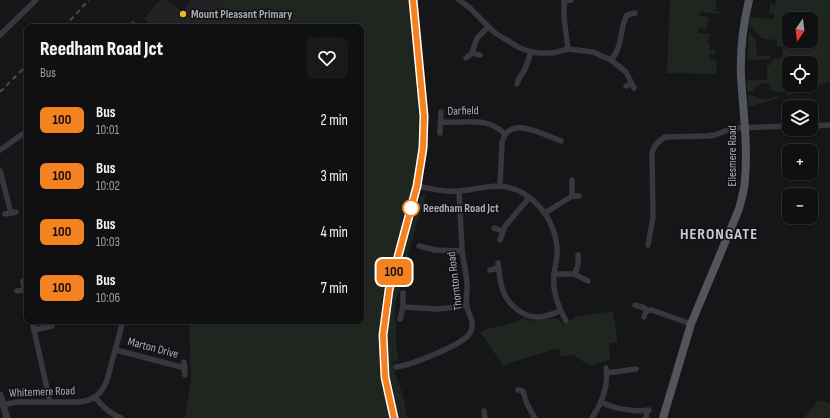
<!DOCTYPE html>
<html lang="en">
<head>
<meta charset="utf-8">
<style>
	:root { --surface:#101012; --page:#19191b; --text:#f1f3f6; --muted:#9c9d9f; --line:#303032 }
	body { margin:0; font-family:"Sofia Sans Condensed",sans-serif; background:var(--page); color:var(--text); height:100vh; display:flex; flex-direction:column; font-size:15px; white-space:nowrap }
	* { box-sizing:border-box; margin:0 }
	p { font-size:13px; color:var(--muted) }
	.icon { flex:none; width:22px; height:22px; fill:none; stroke:currentColor; stroke-width:2; stroke-linecap:round; stroke-linejoin:round }
	.map { position:relative; flex:1; overflow:hidden }
	.sheet { position:absolute; left:24px; top:24px; width:340px; height:300px; display:flex; flex-direction:column; background:var(--surface); border-radius:8px; box-shadow:0 1px 3px #0004,0 0 0 1px var(--line) }
	.sheet>* { flex:none }
	.badge { padding:0 8px; border-radius:6px; font-size:14px; line-height:26px }
	.needle { width:26px; rotate:194deg }
	.fabs { position:absolute; left:782px; top:12px; display:grid; gap:8px }
	.fabs a { display:grid; place-items:center; width:36px; height:36px; border-radius:8px; background:var(--surface); box-shadow:0 1px 3px #0004,0 0 0 1px var(--line); font-size:20px }
	.map>.badge { position:absolute; translate:-50% -50%; box-shadow:0 0 0 2px #fff }
	.round { display:grid; place-items:center; flex:none; width:42px; height:42px; border-radius:8px; background:var(--page) }
	.head { display:flex; align-items:center; justify-content:space-between; height:68px; padding:0 16px }
	h1 { font-size:19px; font-weight:800; line-height:30px }
	ul { padding:0; list-style:none }
	li { display:flex; align-items:center; gap:12px; height:56px; padding:0 16px }
	li div { flex:1 }
	li b { display:block; font-size:15px }
	li em { font-style:normal }
	li .badge { min-width:44px; font-weight:700; text-align:center }
	.map>svg:first-child { display:block }
</style>
</head>
<body>
<div class="map">
<svg width="830" height="418" viewBox="0 0 830 418">
	<rect width="100%" height="100%" fill="#161618"/>
	<polygon fill="#222225" points="160,0 166,0 182,12 191,0 219,0 218,23 216,27 155,27 144,19"/>
	<g fill="#1e261f" fill-rule="evenodd">
		<polygon points="219,0 408,0 419,115 418,148 413,184 394,252 382,300 379,345 380,374 389,418 185,418 191,380 189,321 361,321 361,27 216,27 218,23"/>
		<polygon points="670,0 717,0 715,11 721,12 721,14 700,12 700,16 709,17 709,20 708,21 707,29 699,28 698,33 710,34 707,42 710,43 709,50 715,50 715,54 709,54 709,59 716,60 717,74 667,73"/>
		<path d="M776,0H830V82L786,96V92H773V90H770L769,83L759,84V86H757L753,91L747,92V80H767V65H771V61H774V59L782,58L783,47L777,46V40L763,39L749,26L750,17L774,19V14L769,13L770,4L775,5ZM789,19H811V41H789ZM789,63H811V85H789Z"/>
		<polygon points="202,14 216,24 215,27 191,27 199,15"/>
		<polygon points="749,31 756,42 757,56 771,56 771,59 747,60"/>
		<polygon points="748,95 754,96 765,100 779,96 780,98 748,107"/>
		<path d="M427,193L410,246L400,290L396,298L395,317L396,321V346L399,361L392,362L404,400L407,418H398C390,391 384,361 387,333C391,294 402,256 412,218L414,219L416,213H417L420,197Z"/>
		<path d="M613,311L618,342L609,344L610,359L591,366L577,358L575,355L560,356L559,348L503,365L480,332C493,325 510,327 522,318L535,321L557,318L565,325L576,317Z"/>
		<polygon points="818,400 828,402 830,404 830,418 804,418"/>
	</g>
	<g fill="none" stroke-linecap="round" stroke-linejoin="round">
		<g stroke="#37383d" stroke-width="5.5">
			<polyline points="459,0 470,8 495,33 520,48 531,52 541,53 553,53 568,49 593,52 611,60 626,72 634,88"/>
			<polyline points="564,0 564,18 568,49"/>
			<polyline points="564,1 571,0"/>
			<polyline points="131,27 133,24"/>
			<polyline points="0,35 36,0"/>
			<polyline points="472,53 480,55"/>
			<polyline points="466,58 472,53 477,38 488,27"/>
			<path d="M611,60C614,56 617,52 618,48C622,37 621,26 627,15L635,13"/>
			<polyline points="517,84 519,79 525,69 531,52"/>
			<polyline points="626,86 632,84"/>
			<path d="M441,122C466,124 485,115 505,134"/>
			<polyline points="811,126 830,125"/>
			<polyline points="440,133 441,112"/>
			<polyline points="0,150 27,131"/>
			<polyline points="0,171 11,213"/>
			<path d="M417,186C430,188 445,193 459,191C473,190 485,186 499,186C531,188 554,217 557,247C558,257 555,265 554,274C552,292 558,305 566,321"/>
			<path d="M500,186L502,142C509,114 544,135 561,141"/>
			<polyline points="572,196 572,180"/>
			<polyline points="545,213 572,196 579,196"/>
			<polyline points="5,214 16,212"/>
			<polyline points="494,228 502,231"/>
			<polyline points="500,240 505,226 529,198"/>
			<path d="M648,245L653,218L652,153C654,145 658,141 665,137L707,136L715,135L733,128L789,126"/>
			<polyline points="419,246 435,250 462,251"/>
			<path d="M498,263C499,272 500,282 503,291C508,305 524,318 539,317C546,317 554,313 560,311"/>
			<polyline points="490,270 499,268"/>
			<polyline points="554,274 574,274 588,281"/>
			<path d="M574,274C579,268 578,262 578,255"/>
			<polyline points="23,281 27,299"/>
			<polyline points="17,291 25,290"/>
			<polyline points="635,305 645,308 646,311"/>
			<polyline points="403,307 438,309 467,306"/>
			<polyline points="644,317 646,311 652,310 691,324"/>
			<polyline points="400,319 403,307 403,293"/>
			<polyline points="32,321 50,402"/>
			<polyline points="34,330 52,326"/>
			<polyline points="116,350 185,368"/>
			<polyline points="184,362 185,375"/>
			<path d="M396,367C411,365 463,345 470,333C476,324 469,316 467,307C465,300 468,290 467,283C466,271 463,260 462,249C461,230 460,211 459,191"/>
			<polyline points="607,373 636,369"/>
			<polyline points="518,390 523,391 527,404 535,418"/>
			<path d="M95,397C103,407 109,413 121,418"/>
			<path d="M601,402C615,409 634,412 649,410"/>
			<path d="M3,405L16,402H80C95,400 102,393 107,380L123,321"/>
			<polyline points="484,411 485,418"/>
			<polyline points="646,417 647,411"/>
			<polyline points="394,418 385,377 383,335 389,290 417,186 423,148 424,116 413,0"/>
			<path d="M592,418C602,403 609,387 606,368"/>
		</g>
		<polyline stroke="#37383d" stroke-width="7" points="0,395 7,418"/>
		<path stroke="#53555c" stroke-width="8" d="M663,418L691,324L739,209C741,199 745,190 745,179C748,145 743,110 741,76C740,50 743,25 749,0"/>
		<g stroke="#4a4c52" stroke-width="2" stroke-dasharray="5 4" stroke-linecap="butt">
			<polyline points="64,27 89,0"/>
			<polyline points="0,92 27,65"/>
		</g>
	</g>
	<g fill="none" stroke-linecap="round" stroke-linejoin="round">
		<defs>
			<polyline id="line" points="394,418 385,377 383,335 389,290 417,186 423,148 424,116 413,0"/>
		</defs>
		<use href="#line" stroke="#fff" stroke-width="9"/>
		<use href="#line" stroke="#f58220" stroke-width="6"/>
	</g>
	<circle fill="#f2b134" stroke="#111113" stroke-width="1.5" cx="183" cy="14" r="4"/>
	<circle fill="#fff" stroke="#f58220" stroke-width="2" cx="411" cy="208" r="8"/>
	<g text-anchor="middle" dominant-baseline="central" stroke-width="3" stroke-linejoin="round" paint-order="stroke">
		<g font-size="12" font-weight="bold" fill="#a8adb8" stroke="#111113" text-anchor="start">
			<text x="191" y="14">Mount Pleasant Primary</text>
		</g>
		<g font-size="12" fill="#a8adb8" stroke="#111113">
			<text transform="translate(463 111) rotate(-1)">Darfield</text>
			<text transform="translate(732 156) rotate(-90)">Ellesmere Road</text>
			<text transform="translate(455 281) rotate(-97)">Thornton Road</text>
			<text transform="translate(153 348) rotate(15)">Marton Drive</text>
			<text transform="translate(42 392) rotate(-2)">Whitemere Road</text>
		</g>
		<g font-size="12" font-weight="bold" fill="#a8adb8" stroke="#111113" text-anchor="start">
			<text x="423" y="208">Reedham Road Jct</text>
		</g>
		<g font-size="16" font-weight="bold" letter-spacing="1" fill="#c9ccd4" stroke="#111113">
			<text x="719" y="234">HERONGATE</text>
		</g>
	</g>
</svg>
<div class="fabs">
<a><svg class="needle" viewBox="-14 -14 28 28"><path d="M0-13l5 13h-10z" fill="#e53935"/><path d="M0 13l5-13h-10z" fill="#9c9d9f"/></svg></a>
<a><svg class="icon" aria-label="locate" viewBox="0 0 24 24"><circle cx="12" cy="12" r="6"/><path d="M12 2v4M12 18v4M2 12h4M18 12h4"/></svg></a>
<a><svg class="icon" aria-label="layers" viewBox="0 0 24 24"><path d="M12 4l9 5-9 5-9-5zM3 14l9 5 9-5"/></svg></a>
<a>+</a>
<a>−</a>
</div>
<b class="badge" style="left:394px;top:272px;background:#f58220;color:#111">100</b>
<section class="sheet">
<div class="head"><div><h1>Reedham Road Jct</h1><p>Bus</p></div><a class="round"><svg class="icon" aria-label="heart" viewBox="0 0 24 24"><path d="M12 20l-8-8c-3-5 5-10 8-4 3-6 11-1 8 4z"/></svg></a></div>
<ul>
<li><span class="badge" style="background:#f58220;color:#111">100</span><div><b>Bus</b><p>10:01</p></div><em>2 min</em></li>
<li><span class="badge" style="background:#f58220;color:#111">100</span><div><b>Bus</b><p>10:02</p></div><em>3 min</em></li>
<li><span class="badge" style="background:#f58220;color:#111">100</span><div><b>Bus</b><p>10:03</p></div><em>4 min</em></li>
<li><span class="badge" style="background:#f58220;color:#111">100</span><div><b>Bus</b><p>10:06</p></div><em>7 min</em></li>
</ul>
</section>
</div>
</body>
</html>
